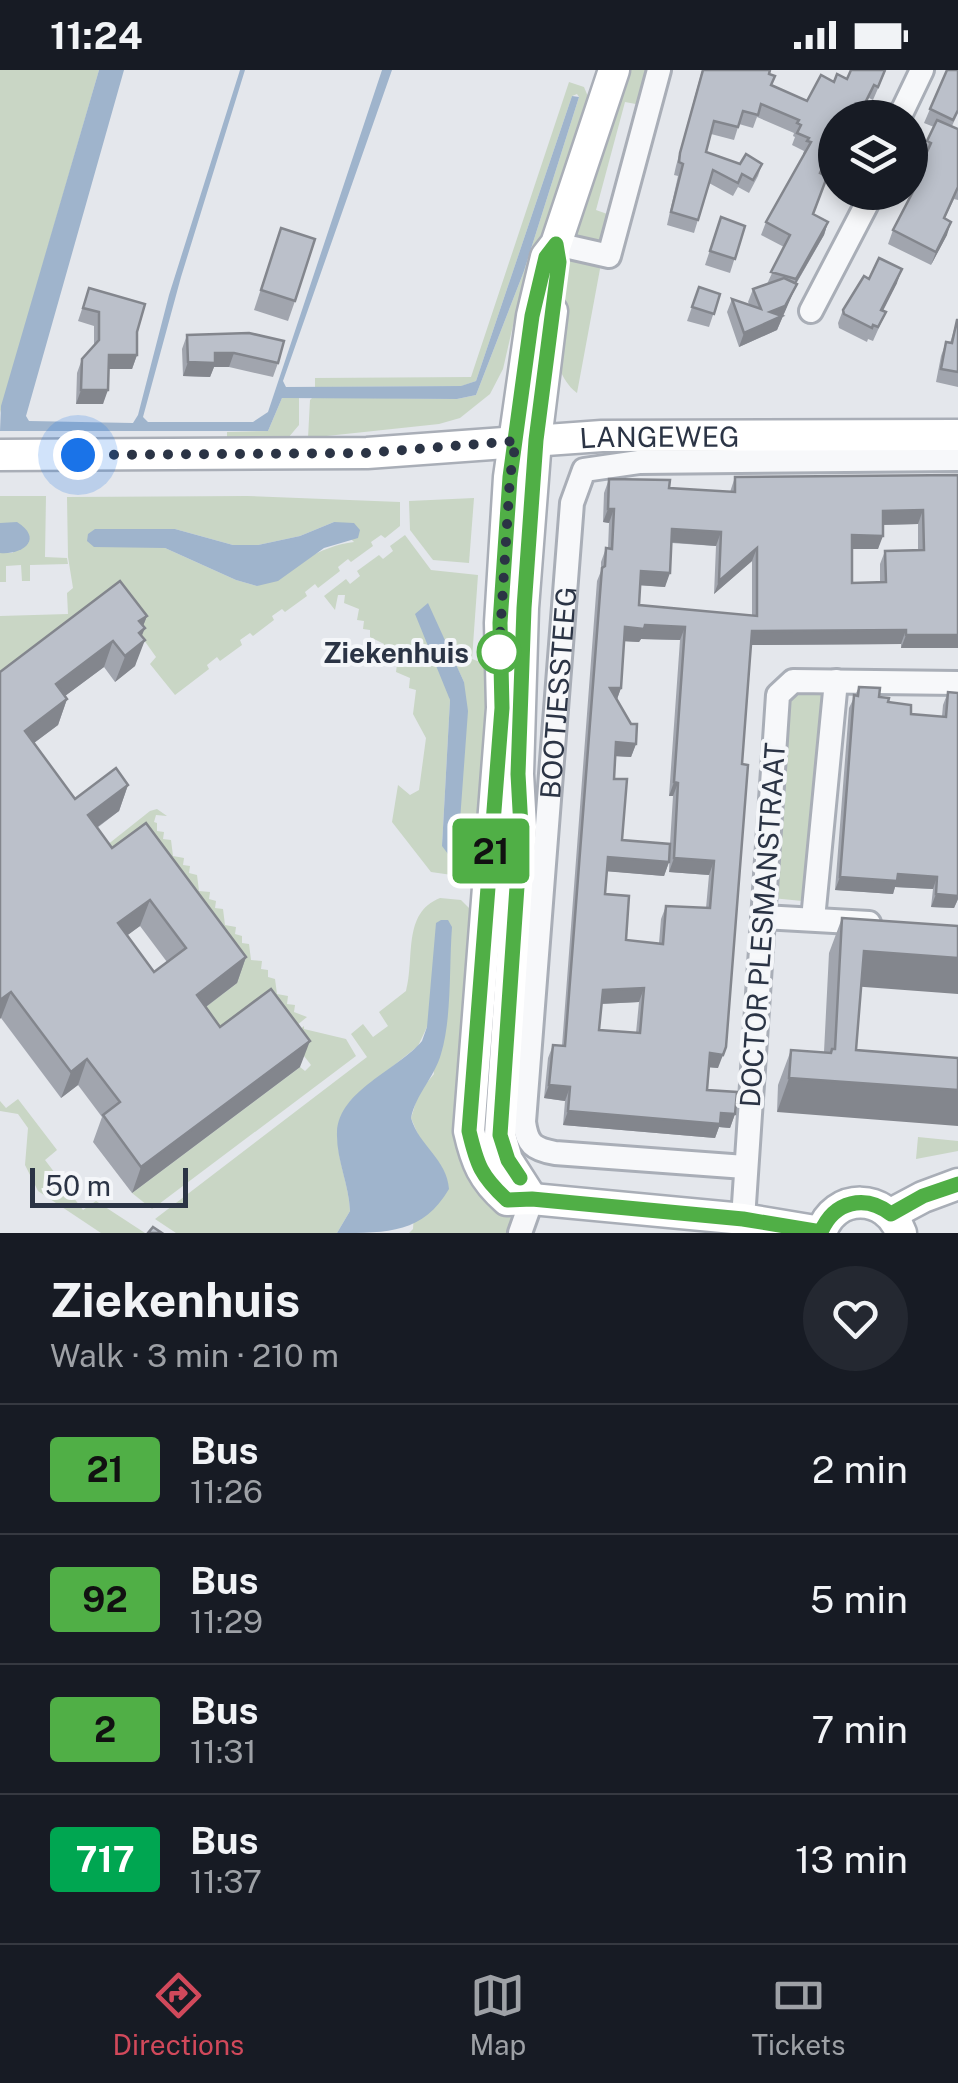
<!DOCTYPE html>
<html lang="en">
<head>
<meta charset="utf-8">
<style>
	:root { --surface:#171b24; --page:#242831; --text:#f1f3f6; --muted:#9ea1a6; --line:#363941; --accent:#d1495b }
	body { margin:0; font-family:"Public Sans",sans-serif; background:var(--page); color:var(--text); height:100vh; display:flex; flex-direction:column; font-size:38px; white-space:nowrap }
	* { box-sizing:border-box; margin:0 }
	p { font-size:32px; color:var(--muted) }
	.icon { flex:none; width:55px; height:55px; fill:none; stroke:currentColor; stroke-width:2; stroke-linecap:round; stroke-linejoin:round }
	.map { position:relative; height:1163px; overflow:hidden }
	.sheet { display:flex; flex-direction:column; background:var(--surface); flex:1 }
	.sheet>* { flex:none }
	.badge { padding:0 20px; border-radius:8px; font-size:35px; line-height:65px }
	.buttons { position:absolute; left:818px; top:30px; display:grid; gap:20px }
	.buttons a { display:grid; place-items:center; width:110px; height:110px; border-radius:50%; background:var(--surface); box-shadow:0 5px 15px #0003; font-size:50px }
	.scale { position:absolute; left:30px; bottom:25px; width:158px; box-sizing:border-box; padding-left:10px; border:5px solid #2b3445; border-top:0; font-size:28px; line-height:35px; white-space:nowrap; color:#2b3445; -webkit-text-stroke:8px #f4f6f9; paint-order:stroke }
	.you { position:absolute; width:50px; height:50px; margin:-25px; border:8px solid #fff; border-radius:50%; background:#1a73e8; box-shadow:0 0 0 15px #1a73e833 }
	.map>.badge { position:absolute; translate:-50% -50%; box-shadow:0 0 0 5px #fff }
	.round { display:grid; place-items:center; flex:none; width:105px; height:105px; border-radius:52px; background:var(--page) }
	.headline { display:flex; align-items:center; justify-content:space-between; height:170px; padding:0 50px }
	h1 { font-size:48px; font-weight:700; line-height:75px }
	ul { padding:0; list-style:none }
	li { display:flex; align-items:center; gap:30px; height:130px; padding:0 50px; border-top:2px solid var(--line) }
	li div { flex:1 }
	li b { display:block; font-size:38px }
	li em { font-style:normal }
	li .badge { min-width:110px; font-weight:700; text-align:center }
	.status { display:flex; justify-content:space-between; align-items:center; height:70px; padding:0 50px; background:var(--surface); direction:ltr }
	.status svg { height:28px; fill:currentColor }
	.tabs { display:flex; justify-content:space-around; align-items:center; height:140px; border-top:2px solid var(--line); background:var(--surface); font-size:28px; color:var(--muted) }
	.tabs a { display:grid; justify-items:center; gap:5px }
	.tabs .on { color:var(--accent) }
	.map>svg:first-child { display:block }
</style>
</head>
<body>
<div class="status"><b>11:24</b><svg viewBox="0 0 49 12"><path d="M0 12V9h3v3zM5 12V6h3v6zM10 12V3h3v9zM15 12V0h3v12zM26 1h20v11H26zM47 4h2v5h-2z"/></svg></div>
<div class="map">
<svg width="958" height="1163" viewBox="0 0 958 1163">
	<rect width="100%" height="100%" fill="#e4e7ec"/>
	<g fill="#c9d6c5" fill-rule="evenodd">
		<polygon points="0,0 99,0 0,343"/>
		<polygon points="624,0 651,0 641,35 625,32 596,140 610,145 606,167 598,174 576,168 573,160"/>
		<polygon points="569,12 584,17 589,29 545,164 522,216 503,299 490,324 460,348 439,354 308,368 310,330 313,327 457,329 476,325 524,201 579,27 577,24 572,26 476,311 462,316 315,317 315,308 471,307"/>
		<path d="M576,187L598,193L600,199L577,323C542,295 557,234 564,195Z"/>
		<polygon points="299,326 299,355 288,368 227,370 227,362 268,361 282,328"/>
		<polygon points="0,426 46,426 45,487 67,488 68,494 30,495 30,511 22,511 21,495 6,496 6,512 0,512 0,483 13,483 0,453"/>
		<path d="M247,426L400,432V456L385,468L381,465L371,472L373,476L351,492L348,489L338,497L340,501L318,518L315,514L305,522L307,526L285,542L282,539L272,546L274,550L253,566L250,563L240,570L242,575L220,591L217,587L207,595L209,599L175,625L150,594L156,587L139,563L0,614V546L68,544L67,523L73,518L68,487L67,427ZM334,452L354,472C319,476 290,499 257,516L236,510L165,478L95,459H175L233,475H258L300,466Z"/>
		<polygon points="474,428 469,493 433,490 410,460 409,431"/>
		<path d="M405,465L431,500L478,505L472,589L483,593L494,632L493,669L480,712L474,793L470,802L459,806L431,802L392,752L398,715L410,725L419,720L426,668L413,644L416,620L409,618L410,608L396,602L397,594L389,593L390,585L383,584L384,574L370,567V560L363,559L364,551L357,550L359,539L344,533L345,525H338L335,540L324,526L346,509L350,514L360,506L357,501L379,485L383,489L393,481L390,476ZM427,533L464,612L442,776L450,630Z"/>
		<polygon points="826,619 812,832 772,828 783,620"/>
		<polygon points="157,739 167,746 156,745 154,752 157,753 157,761 164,762 163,769 171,770 173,786 184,788 183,795 190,796 189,803 197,805 199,821 210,822 209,829 216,831 215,838 223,839 225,855 236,857 235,864 242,866 242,873 249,874 251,890 262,891 261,899 268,900 268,907 275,909 277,924 288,926 287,934 295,935 294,942 307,947 280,969 178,1008 187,951 237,913 92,787 150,741"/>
		<path d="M440,828L461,830L477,846L465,1052L513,1152L511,1163H409L413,1159L419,1067L411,1048L419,1022L434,1004L427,957L418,976L351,1030C323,1069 348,1099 350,1141L337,1163H176L155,1149L367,987L351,964L363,954L373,967L388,956L379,942L406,921C415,888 402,843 440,828Z"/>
		<polygon points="304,956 304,959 346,969 356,986 155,1137 152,1139 132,1123 300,997 305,1001 311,995 290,968"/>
		<polygon points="18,1029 57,1080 45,1090 83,1140 96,1131 145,1163 101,1163 38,1121 25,1095 28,1058 18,1044 0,1041 0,1031 6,1038"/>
		<polygon points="918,1067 958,1071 958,1081 916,1089"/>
	</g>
	<g fill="#9fb4cc">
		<polygon points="99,0 124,0 26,346 29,351 133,353 138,345 169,225 240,0 245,0 181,207 143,347 148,352 253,352 268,342 382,0 392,0 283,311 286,317 461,316 476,311 572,26 579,27 524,201 476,325 457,329 282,328 268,361 0,361 1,336"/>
		<path d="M17,452C44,469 23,485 0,483V453Z"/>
		<polygon points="334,452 354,453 360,460 358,468 324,478 278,511 257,516 236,510 165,478 94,477 87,471 88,464 95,459 175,459 233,475 258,475 300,466"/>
		<polygon points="428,533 464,612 468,641 458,778 448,784 442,776 450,630 415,544"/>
		<path d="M441,850H448L452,857C449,896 452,948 441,984C434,1008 416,1024 411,1048C419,1076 447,1089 449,1119C423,1163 389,1163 337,1163L350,1141C349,1114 336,1089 337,1062C339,1020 398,1000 422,971L427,957L436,853Z"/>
	</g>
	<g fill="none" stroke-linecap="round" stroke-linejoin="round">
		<defs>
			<g id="street">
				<polyline points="899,48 922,0"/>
				<polyline points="556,174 609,186 659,0"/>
				<polyline points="811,241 873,122"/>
				<polyline points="763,847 869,853"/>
				<polyline points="813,849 836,611"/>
				<path id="s1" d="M745,1097L555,1083C533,1079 527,1074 524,1052L572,433L584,400L639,392L958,389"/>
				<polyline points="743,1149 778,625 793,611 958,613"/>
				<polyline points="520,1163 532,1129"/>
			</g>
			<g id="secondary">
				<path d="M614,0L556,174L546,187L532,246L509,407L500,553L502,638L469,1061C476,1092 483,1109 507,1130L532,1129L743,1149L821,1162"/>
				<path id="s2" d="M0,385L367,383L602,366L958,365"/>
				<polyline points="532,1129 507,1090 500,1065 521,757 518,704 523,538 536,370 552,241"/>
				<polyline points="891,1144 923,1127 958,1114"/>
				<path d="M821,1163C834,1122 887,1123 901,1163"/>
			</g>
		</defs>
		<use href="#street" stroke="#a9aeb7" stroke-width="28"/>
		<use href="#secondary" stroke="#a9aeb7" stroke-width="35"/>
		<use href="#street" stroke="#f7f8fa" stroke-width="22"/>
		<use href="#secondary" stroke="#fff" stroke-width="30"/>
	</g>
	<g fill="#a1a5ae" fill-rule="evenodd">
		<polygon points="702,0 770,0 769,4 771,15 807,31 834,12 886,0 873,30 869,28 859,48 835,48 813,145 828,152 824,165 796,214 777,260 739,277 727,242 732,229 749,234 748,232 753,219 767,214 784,177 761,165 766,152 804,84 803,84 804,81 792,75 795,67 793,66 794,63 757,47 753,58 739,54 734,70 711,64 706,82 740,94 762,94 758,106 749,123 738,117 733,126 709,113 694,163 667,155 678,106 674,105 676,96"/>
		<polygon points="958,0 958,43 952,56 958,59 958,130 954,129 945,148 947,165 931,195 888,174 893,160 914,121 911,119 925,86 923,84 934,57 924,53 930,39"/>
		<polygon points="721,147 745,156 730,203 705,195"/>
		<polygon points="281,158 295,231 288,251 254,240"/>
		<polygon points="869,209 897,213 883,241 886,242 873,271 868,269 867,272 839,258 838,253 843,240"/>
		<polygon points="699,217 720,224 709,257 687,251"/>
		<polygon points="89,218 137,262 137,285 132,299 109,299 103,334 76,334 77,303 82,289 94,275 94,256 78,251"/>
		<polygon points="957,250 958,250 958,317 936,312 941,286 946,272 950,273"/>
		<polygon points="187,265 278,293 273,307 229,297 214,297 210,307 183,306 182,279"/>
		<path d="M958,405V578H901V574L751,575L718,998L709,997L707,1020L735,1044L730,1058L719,1057L715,1068L563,1055L565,1031L544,1028L548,988L553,975L562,976L597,511L601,501V492L606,478L608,479L609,453L603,452L604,423L609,409L669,418L730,422L735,407ZM918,454V480L885,481L880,494V512L852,513V479H878L883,455ZM672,473L716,476L714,524L752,491V545L639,535L640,515L665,517ZM641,569L680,570L669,726H673L670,774L622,770L614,709L616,686L631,687L636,674L617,629L621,618L624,571L639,572ZM670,775L669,802L709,805L706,838L666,836L661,849L659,873L626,870L605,824L607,801L664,806L669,792ZM639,932L636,963L599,960L602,934Z"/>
		<path d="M147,546L143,556L135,596L115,612L104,597L65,626L67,629L58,655L34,673L75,729L128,715L119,741L97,758L112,778L246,887L237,913L206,937L220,957L300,997L132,1123L93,1072L102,1047L78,1015L61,1028L1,948L0,602ZM140,856L167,892L154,902L127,865Z"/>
		<polygon points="859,617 911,644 942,646 943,635 948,622 958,623 958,829 954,838 931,837 933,819 895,817 893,824 835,820 849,638"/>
		<polygon points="842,848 861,917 856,980 777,1042 778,1015 791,980 824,982 829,883"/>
	</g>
	<g fill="#83868d">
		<polygon points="828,152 824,165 791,222 796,209"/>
		<polygon points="951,152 947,165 931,195 936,182"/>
		<polygon points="902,199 897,213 876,254 881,240"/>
		<polygon points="797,214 777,260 739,277 744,263 770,242"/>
		<polygon points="215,283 234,283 229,297 214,297 210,307 183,306 188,292"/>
		<polygon points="109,285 137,285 132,299 104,299"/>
		<polygon points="81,320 108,320 103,334 76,334"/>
		<polygon points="608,439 614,439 609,453 603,452"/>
		<polygon points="923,440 918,454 878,455 883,441"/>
		<polygon points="672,459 721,462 716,476 667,472"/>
		<polygon points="852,465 883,466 878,479 847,479"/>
		<polygon points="757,478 752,491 714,524 719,511"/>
		<polygon points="641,501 670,503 665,517 636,515"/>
		<polygon points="147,546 141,561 145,558 138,575 145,570 135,596 115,612 139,551"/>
		<polygon points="645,555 685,557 680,570 641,569 639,572 620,571 625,557"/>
		<polygon points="906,560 901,574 747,575 752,561"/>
		<polygon points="906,565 958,565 958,578 901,578"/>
		<polygon points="113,571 104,597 46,640 56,614"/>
		<polygon points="610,618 621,618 616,632"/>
		<polygon points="67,629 58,655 15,687 25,661"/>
		<polygon points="616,672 636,674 631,687 612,686"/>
		<polygon points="674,712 678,713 673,726 669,726"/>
		<polygon points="128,715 119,741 78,771 88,745"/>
		<polygon points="608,787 669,792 664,806 603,801"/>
		<polygon points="674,788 714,791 709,805 669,802"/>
		<polygon points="898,804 937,807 933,819 895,817 893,824 835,820 840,807"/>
		<polygon points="958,822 958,829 954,838 931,837 936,824"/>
		<polygon points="150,830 140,856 109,879 118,853"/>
		<polygon points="864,881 958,888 958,924 851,916"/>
		<polygon points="246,887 237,913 187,951 197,925"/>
		<polygon points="644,918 639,932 598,934 603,920"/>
		<polygon points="11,922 1,948 0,949 0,930"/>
		<polygon points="310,971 300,997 132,1123 141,1097"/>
		<polygon points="710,983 723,985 718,998 705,997"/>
		<polygon points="87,989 78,1015 61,1028 71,1002"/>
		<polygon points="789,1008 958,1020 958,1056 777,1042"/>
		<polygon points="549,1015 570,1017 565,1031 544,1028"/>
		<polygon points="568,1041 721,1043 735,1044 730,1058 719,1057 715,1068 563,1055"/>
	</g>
	<g fill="#bbc0ca" stroke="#83868d" stroke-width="2.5" fill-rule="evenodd">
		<polygon points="703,0 770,0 769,4 775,6 771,15 807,31 821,5 834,12 837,4 847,9 851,0 885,0 878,17 874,15 859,45 850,41 846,48 835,48 835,71 820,103 827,107 813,144 828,152 796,209 771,202 790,165 766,152 811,72 807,71 809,68 797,63 801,55 797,53 799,50 761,34 758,45 743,41 738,57 714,51 706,82 740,94 746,84 762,94 753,110 742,104 738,113 713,100 698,150 671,142 683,94 679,92 680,83"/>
		<polygon points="947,0 958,0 958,40 953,50 930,39"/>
		<polygon points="937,50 958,59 958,117 944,148 951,152 936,182 893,160 920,108 916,106 931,73 927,71"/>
		<polygon points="721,147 745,156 735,189 710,181"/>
		<polygon points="281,158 315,169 295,231 261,220"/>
		<polygon points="879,188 902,199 881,240 886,242 878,257 873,255 872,258 844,244 843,240 864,206 869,209"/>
		<polygon points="784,208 797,214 785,236 770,242 782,246 744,263 732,229 761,239 753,219"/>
		<polygon points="699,217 720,224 714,244 692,237"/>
		<polygon points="89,218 145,234 137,262 137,285 109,285 108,320 81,320 82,289 99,270 99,242 83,238"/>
		<polygon points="957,250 958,250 958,302 941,299 946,272 952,273"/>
		<polygon points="249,263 284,271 278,293 234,283 215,283 215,293 188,292 187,265"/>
		<path d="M958,405V565H906V560L752,561L742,694L748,695L726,977L723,985L710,983L707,1020L737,1022L735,1044L721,1043L720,1054L568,1041L570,1017L549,1015L553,975L565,976L602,498L605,496L606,478L612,479L614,439H608L609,409L670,410L669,418L735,422V407ZM923,440L924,480L885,481L886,512L852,513V465L883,466V441ZM672,459L721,462L719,511L757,478V546L639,535L641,501L670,503ZM645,555L685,557L674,712L678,713L674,788L714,791L710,838L666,836L663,874L626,870L629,826L605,824L608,787L669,792L670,774L622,770L627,709H614L616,672L636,674L637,654H631L610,618H621L625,557L644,559ZM644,918L640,963L599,960L603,920Z"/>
		<path d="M120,511L147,546L139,551L145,558L139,563L145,570L125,586L113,571L56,614L67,629L25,661L75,729L116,698L128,715L88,745L112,778L146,753L246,887L197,925L220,957L271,919L310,971L141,1097L103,1045L120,1032L87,989L71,1002L11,922L0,930V602ZM150,830L186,878L154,902L118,853Z"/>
		<polygon points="859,617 880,618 879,627 889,628 888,632 911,635 911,644 946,647 948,622 958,623 958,826 936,824 937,807 898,804 897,811 840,807 854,625 858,626"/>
		<polygon points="842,848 958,856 958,888 864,881 856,980 958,988 958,1020 789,1008 791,980 831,983 832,979 835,979"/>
		<polygon points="153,1157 162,1163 148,1163"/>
	</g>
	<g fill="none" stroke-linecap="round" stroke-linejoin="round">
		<defs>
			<path id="line" d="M520,1108L508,1090L500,1065L521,758L518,704L524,538L536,370L559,192L556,174L546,187L532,246L510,407L500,553L502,638L469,1061C477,1095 481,1106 507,1130L532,1129L743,1149L821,1162C834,1131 865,1124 891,1144L923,1126L958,1114"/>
		</defs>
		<use href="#line" stroke="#fff" stroke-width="22"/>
		<use href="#line" stroke="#50af46" stroke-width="15"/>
		<polyline stroke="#2b3445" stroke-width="10" stroke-dasharray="0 18" points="78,385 366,383 516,371 510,407 499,582"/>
	</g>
	<circle fill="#fff" stroke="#50af46" stroke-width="5" cx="499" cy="582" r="20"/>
	<g text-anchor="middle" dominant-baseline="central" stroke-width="8" stroke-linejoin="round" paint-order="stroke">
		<g font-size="28" fill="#2b3445" stroke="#f4f6f9">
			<text stroke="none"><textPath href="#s2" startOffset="660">LANGEWEG</textPath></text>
			<text stroke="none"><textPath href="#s1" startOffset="670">BOOTJESSTEEG</textPath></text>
			<text transform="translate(762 855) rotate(-86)">DOCTOR PLESMANSTRAAT</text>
		</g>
		<g font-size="28" font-weight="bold" fill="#2b3445" stroke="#f4f6f9" text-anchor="end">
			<text x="469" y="582">Ziekenhuis</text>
		</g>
	</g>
</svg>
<div class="buttons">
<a><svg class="icon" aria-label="layers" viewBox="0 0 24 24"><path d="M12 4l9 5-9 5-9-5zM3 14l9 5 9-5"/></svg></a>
</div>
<div class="scale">50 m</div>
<div class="you" style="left:78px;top:385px"></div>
<b class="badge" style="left:491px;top:781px;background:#50af46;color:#111">21</b>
</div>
<section class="sheet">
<div class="headline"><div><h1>Ziekenhuis</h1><p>Walk · 3 min · 210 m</p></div><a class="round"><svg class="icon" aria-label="heart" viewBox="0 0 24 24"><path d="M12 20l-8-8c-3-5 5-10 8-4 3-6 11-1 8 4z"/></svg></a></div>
<ul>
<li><span class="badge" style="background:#50af46;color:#111">21</span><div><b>Bus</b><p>11:26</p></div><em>2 min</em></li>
<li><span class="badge" style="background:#50af46;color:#111">92</span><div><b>Bus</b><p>11:29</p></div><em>5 min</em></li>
<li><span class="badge" style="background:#50af46;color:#111">2</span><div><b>Bus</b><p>11:31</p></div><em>7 min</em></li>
<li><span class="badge" style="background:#00a651;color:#fff">717</span><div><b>Bus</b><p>11:37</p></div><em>13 min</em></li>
</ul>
</section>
<nav class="tabs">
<a class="on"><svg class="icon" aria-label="directions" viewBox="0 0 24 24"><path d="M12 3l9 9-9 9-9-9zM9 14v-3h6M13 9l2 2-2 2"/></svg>Directions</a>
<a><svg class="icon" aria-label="map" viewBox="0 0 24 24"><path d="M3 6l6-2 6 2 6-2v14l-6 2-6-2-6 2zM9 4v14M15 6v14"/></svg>Map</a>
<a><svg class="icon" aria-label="tickets" viewBox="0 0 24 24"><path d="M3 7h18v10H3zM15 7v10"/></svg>Tickets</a>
</nav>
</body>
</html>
